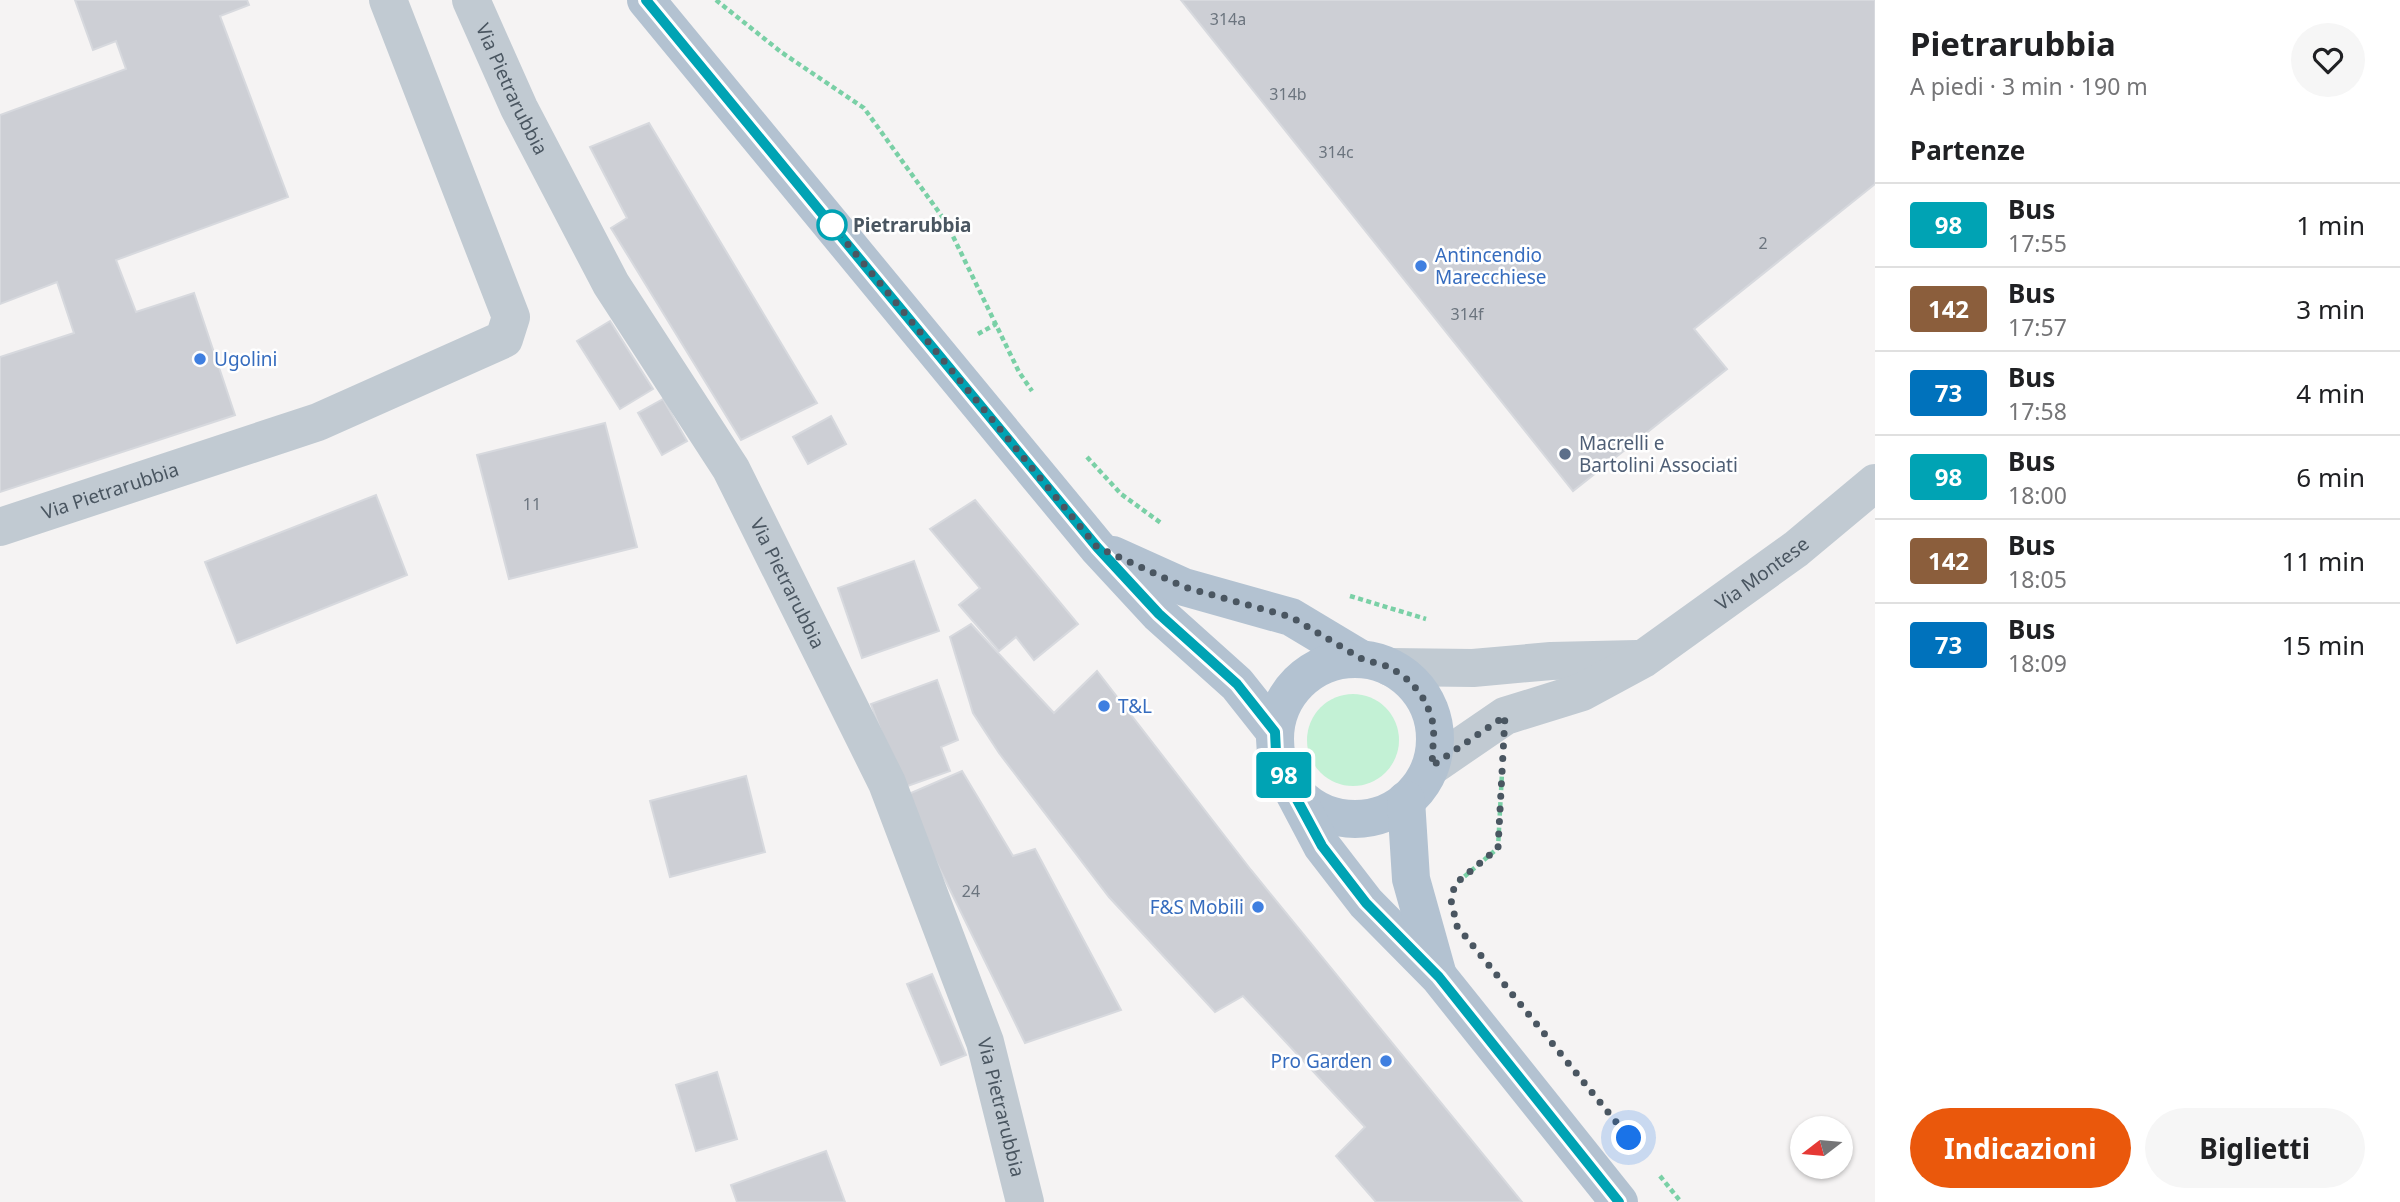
<!DOCTYPE html>
<html lang="it">
<head>
<meta charset="utf-8">
<style>
	:root { --surface:#fff; --page:#f6f6f6; --text:#202124; --muted:#757577; --line:#e0e0e0; --accent:#ea580c }
	body { margin:0; font-family:"Noto Sans",sans-serif; background:var(--page); color:var(--text); height:100vh; display:flex; flex-direction:column; font-size:26px; white-space:nowrap }
	* { box-sizing:border-box; margin:0 }
	p { font-size:23px; color:var(--muted) }
	.icon { flex:none; width:38px; height:38px; fill:none; stroke:currentColor; stroke-width:2; stroke-linecap:round; stroke-linejoin:round }
	.map { position:relative; flex:1; overflow:hidden }
	.panel { display:flex; flex-direction:column; background:var(--surface); width:525px }
	.panel>* { flex:none }
	.badge { padding:0 14px; border-radius:5px; font-size:24px; line-height:46px }
	.needle { width:46px; rotate:254deg }
	.tools { position:absolute; left:1790px; top:1116px; display:grid; gap:14px }
	.tools a { display:grid; place-items:center; width:63px; height:63px; border-radius:50%; background:var(--surface); box-shadow:0 2px 5px #0004; font-size:35px }
	.you { position:absolute; width:35px; height:35px; margin:-18px; border:5px solid #fff; border-radius:50%; background:#1a73e8; box-shadow:0 0 0 10px #1a73e833 }
	.map>.badge { position:absolute; translate:-50% -50%; box-shadow:0 0 0 4px #fff }
	h2 { padding:0 35px; font-size:26px; line-height:63px }
	.round { display:grid; place-items:center; flex:none; width:74px; height:74px; border-radius:37px; background:var(--page) }
	.headline { display:flex; align-items:center; justify-content:space-between; height:119px; padding:0 35px }
	h1 { font-size:33px; font-weight:700; line-height:52px }
	.button { display:flex; gap:14px; margin-top:auto; padding:14px 35px }
	.button a { flex:1; height:80px; border-radius:42px; background:var(--accent); color:#fff; font-size:28px; font-weight:700; line-height:80px; text-align:center }
	.button a+a { background:var(--page); color:var(--text) }
	ul { padding:0; list-style:none }
	li { display:flex; align-items:center; gap:21px; height:84px; padding:0 35px; border-top:2px solid var(--line) }
	li div { flex:1 }
	li b { display:block; font-size:26px }
	li em { font-style:normal }
	li .badge { min-width:77px; font-weight:700; text-align:center }
	main { display:flex; flex:1; min-height:0 }
	.map>svg:first-child { display:block }
</style>
</head>
<body>
<main>
<div class="map">
<svg width="1875" height="1202" viewBox="0 0 1875 1202">
	<rect width="100%" height="100%" fill="#f5f3f3"/>
	<circle fill="#c3f1d5" cx="1353" cy="740" r="46"/>
	<g fill="#cdcfd5" stroke="#d7d9de" stroke-width="2">
		<polygon points="75,0 247,0 249,5 220,16 288,197 116,260 136,312 194,293 235,415 0,492 0,357 74,333 57,282 0,304 0,115 126,69 116,41 93,50"/>
		<polygon points="1181,0 1875,0 1875,184 1694,329 1727,369 1573,491"/>
		<polygon points="649,123 817,403 741,440 611,228 627,218 590,147"/>
		<polygon points="610,321 653,389 620,409 577,341"/>
		<polygon points="663,399 687,441 662,455 638,413"/>
		<polygon points="831,416 846,444 808,464 793,437"/>
		<polygon points="605,423 637,547 509,579 477,455"/>
		<polygon points="376,495 407,575 237,643 205,562"/>
		<polygon points="975,500 1078,624 1034,660 1016,637 999,651 959,605 980,588 930,529"/>
		<polygon points="914,561 939,631 862,658 838,588"/>
		<polygon points="971,624 1054,713 1097,671 1251,870 1522,1202 1376,1202 1336,1156 1365,1127 1243,996 1215,1012 1109,897 999,753 973,713 950,637"/>
		<polygon points="937,680 958,740 941,747 950,771 902,788 871,704"/>
		<polygon points="962,771 1013,856 1035,849 1121,1010 1025,1043 904,796"/>
		<polygon points="746,776 765,852 670,877 650,801"/>
		<polygon points="932,974 966,1055 941,1065 907,984"/>
		<polygon points="717,1072 737,1139 696,1151 676,1085"/>
		<polygon points="826,1151 845,1202 737,1202 731,1185"/>
	</g>
	<g fill="none" stroke-linecap="round" stroke-linejoin="round">
		<g stroke="#7ad0a6" stroke-width="4.5" stroke-dasharray="5 3.5" stroke-linecap="butt">
			<polyline points="716,0 781,52 864,108 946,222 1019,372 1032,391"/>
			<polyline points="978,334 996,324"/>
			<polyline points="1087,457 1121,494 1161,523"/>
			<polyline points="1350,596 1426,619"/>
			<polyline points="1458,882 1498,848 1502,773"/>
			<polyline points="1660,1176 1681,1202"/>
		</g>
		<g stroke="#c1cad2" stroke-width="38">
			<path id="s1" d="M471,0L519,108L611,284L731,469L887,783L985,1042L1025,1202"/>
			<path id="s2" d="M0,527L318,422L504,339L511,317L388,0"/>
			<polyline points="1390,667 1473,668 1551,661 1637,659"/>
			<path id="s3" d="M1432,766L1505,716L1582,692L1643,659L1796,549L1875,483"/>
		</g>
		<g stroke="#b3c2d1" stroke-width="38">
			<polyline points="646,0 1097,547 1159,614 1237,684 1275,732"/>
			<polyline points="1113,555 1184,587 1291,617 1361,659"/>
			<circle cx="1355" cy="739" r="80"/>
			<polyline points="1293,791 1322,846 1366,903 1439,977 1619,1202"/>
			<polyline points="1406,800 1411,879 1437,972"/>
		</g>
	</g>
	<g fill="none" stroke-linecap="round" stroke-linejoin="round">
		<defs>
			<polyline id="line" points="646,0 1097,547 1159,614 1237,684 1275,732 1276,753 1282,772 1322,846 1366,903 1439,977 1619,1202"/>
		</defs>
		<use href="#line" stroke="#fff" stroke-width="16"/>
		<use href="#line" stroke="#00a3b4" stroke-width="10"/>
		<polyline stroke="#4a5661" stroke-width="7" stroke-dasharray="0 12.6" points="832,225 1097,547 1184,587 1291,617 1362,659 1390,667 1411,682 1426,702 1434,726 1432,766 1505,716 1498,848 1455,884 1451,900 1457,926 1629,1138"/>
	</g>
	<circle fill="#fff" stroke="#00a3b4" stroke-width="3.5" cx="832" cy="225" r="14"/>
	<g fill="#3f7fe0" stroke="#fff" stroke-width="2.5">
		<circle cx="1421" cy="266" r="7"/>
		<circle cx="200" cy="359" r="7"/>
		<circle cx="1104" cy="706" r="7"/>
		<circle cx="1258" cy="907" r="7"/>
		<circle cx="1386" cy="1061" r="7"/>
	</g>
	<circle fill="#5c6f8a" stroke="#fff" stroke-width="2.5" cx="1565" cy="454" r="7"/>
	<g text-anchor="middle" dominant-baseline="central" stroke-width="5" stroke-linejoin="round" paint-order="stroke">
		<g font-size="16" fill="#6b747e">
			<text x="1228" y="19">314a</text>
			<text x="1288" y="94">314b</text>
			<text x="1336" y="152">314c</text>
			<text x="1763" y="243">2</text>
			<text x="1467" y="314">314f</text>
			<text x="532" y="504">11</text>
			<text x="971" y="891">24</text>
		</g>
		<g font-size="19" fill="#4a5661" stroke="#fff">
			<text stroke="none"><textPath href="#s1" startOffset="98">Via Pietrarubbia</textPath></text>
			<text stroke="none"><textPath href="#s2" startOffset="116">Via Pietrarubbia</textPath></text>
			<text stroke="none"><textPath href="#s3" startOffset="385">Via Montese</textPath></text>
			<text stroke="none"><textPath href="#s1" startOffset="665">Via Pietrarubbia</textPath></text>
			<text stroke="none"><textPath href="#s1" startOffset="1232">Via Pietrarubbia</textPath></text>
		</g>
		<g font-size="19" font-weight="bold" fill="#4a5661" stroke="#fff" text-anchor="start">
			<text x="853" y="225">Pietrarubbia</text>
		</g>
		<g font-size="19" fill="#366cbe" stroke="#fff" text-anchor="start">
			<text x="1435" y="255">Antincendio<tspan x="1435" dy="22">Marecchiese</tspan></text>
			<text x="214" y="359">Ugolini</text>
			<text x="1118" y="706">T&amp;L</text>
			<text x="1244" y="907" text-anchor="end">F&amp;S Mobili</text>
			<text x="1372" y="1061" text-anchor="end">Pro Garden</text>
		</g>
		<g font-size="19" fill="#4e5e75" stroke="#fff" text-anchor="start">
			<text x="1579" y="443">Macrelli e<tspan x="1579" dy="22">Bartolini Associati</tspan></text>
		</g>
	</g>
</svg>
<div class="tools">
<a><svg class="needle" viewBox="-14 -14 28 28"><path d="M0-13l5 13h-10z" fill="#e53935"/><path d="M0 13l5-13h-10z" fill="#757577"/></svg></a>
</div>
<div class="you" style="left:1629px;top:1138px"></div>
<b class="badge" style="left:1284px;top:775px;background:#00a3b4;color:#fff">98</b>
</div>
<section class="panel">
<div class="headline"><div><h1>Pietrarubbia</h1><p>A piedi · 3 min · 190 m</p></div><a class="round"><svg class="icon" aria-label="heart" viewBox="0 0 24 24"><path d="M12 20l-8-8c-3-5 5-10 8-4 3-6 11-1 8 4z"/></svg></a></div>
<h2>Partenze</h2>
<ul>
<li><span class="badge" style="background:#00a3b4;color:#fff">98</span><div><b>Bus</b><p>17:55</p></div><em>1 min</em></li>
<li><span class="badge" style="background:#8b5e3c;color:#fff">142</span><div><b>Bus</b><p>17:57</p></div><em>3 min</em></li>
<li><span class="badge" style="background:#0072bc;color:#fff">73</span><div><b>Bus</b><p>17:58</p></div><em>4 min</em></li>
<li><span class="badge" style="background:#00a3b4;color:#fff">98</span><div><b>Bus</b><p>18:00</p></div><em>6 min</em></li>
<li><span class="badge" style="background:#8b5e3c;color:#fff">142</span><div><b>Bus</b><p>18:05</p></div><em>11 min</em></li>
<li><span class="badge" style="background:#0072bc;color:#fff">73</span><div><b>Bus</b><p>18:09</p></div><em>15 min</em></li>
</ul>
<div class="button"><a>Indicazioni</a><a>Biglietti</a></div>
</section>
</main>
</body>
</html>
